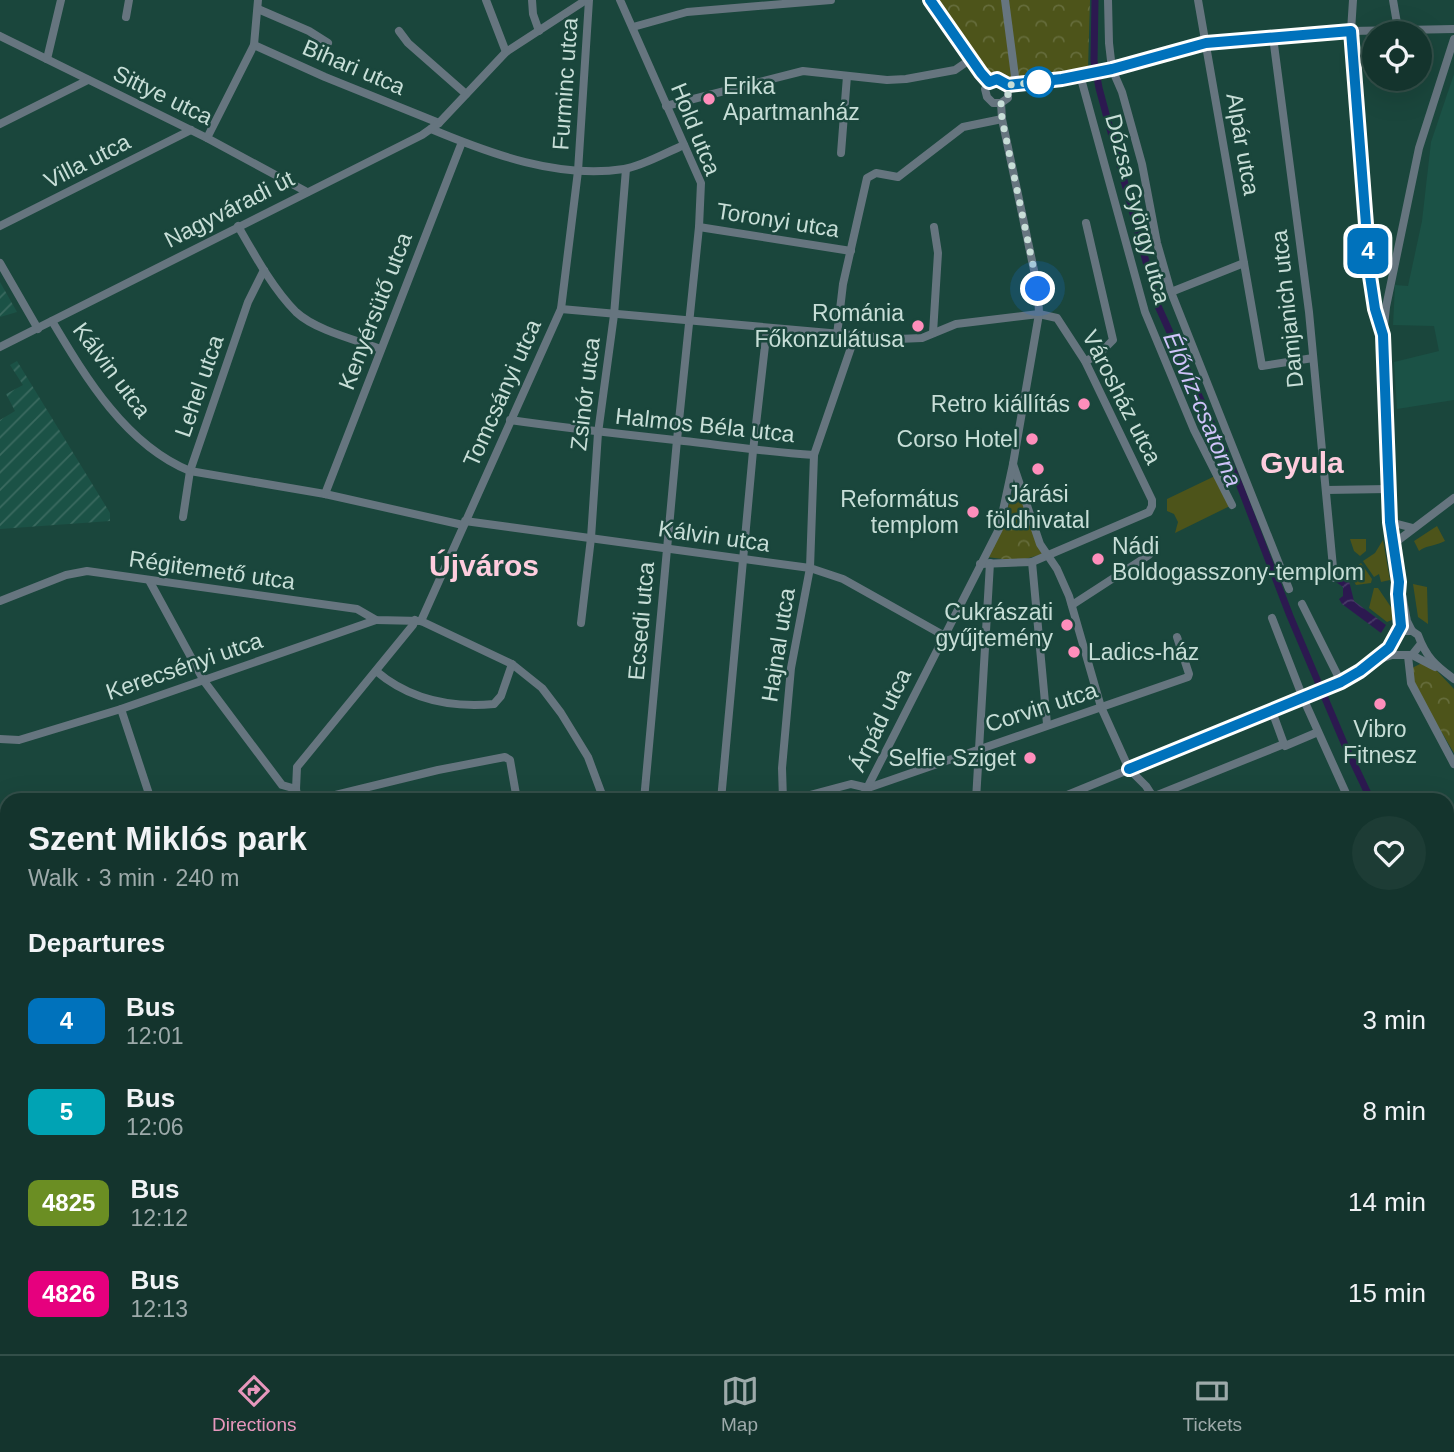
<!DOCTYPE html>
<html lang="en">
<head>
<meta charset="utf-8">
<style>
	:root { --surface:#14342d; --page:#1d3c35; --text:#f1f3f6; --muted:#9daaaa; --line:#334f49; --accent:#e797bd }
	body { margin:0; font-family:Arial,sans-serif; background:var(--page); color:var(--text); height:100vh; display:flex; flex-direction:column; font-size:26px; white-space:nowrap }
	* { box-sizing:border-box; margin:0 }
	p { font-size:23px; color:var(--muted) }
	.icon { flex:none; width:38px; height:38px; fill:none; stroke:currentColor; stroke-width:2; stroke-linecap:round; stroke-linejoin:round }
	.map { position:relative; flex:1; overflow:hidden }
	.panel { position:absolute; left:0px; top:793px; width:1454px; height:562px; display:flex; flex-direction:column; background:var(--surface); border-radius:21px 21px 0 0; box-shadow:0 7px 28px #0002,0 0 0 2px var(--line) }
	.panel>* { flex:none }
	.badge { padding:0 14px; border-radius:10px; font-size:24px; line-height:46px }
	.fabs { position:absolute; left:1362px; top:21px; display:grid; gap:14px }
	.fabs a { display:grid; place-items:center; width:70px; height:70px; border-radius:50%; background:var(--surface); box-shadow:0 7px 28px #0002,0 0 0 2px var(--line); font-size:35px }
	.you { position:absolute; width:35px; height:35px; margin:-18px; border:5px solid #fff; border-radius:50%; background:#1a73e8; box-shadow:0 0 0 10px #1a73e833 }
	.map>.badge { position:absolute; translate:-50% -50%; box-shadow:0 0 0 4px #fff }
	h2 { padding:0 28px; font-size:26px; line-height:63px }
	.round { display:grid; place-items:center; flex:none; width:74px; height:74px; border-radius:37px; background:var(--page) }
	.headline { display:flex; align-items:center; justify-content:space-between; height:119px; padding:0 28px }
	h1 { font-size:33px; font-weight:700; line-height:52px }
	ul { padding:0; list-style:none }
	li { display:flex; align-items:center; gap:21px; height:91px; padding:0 28px }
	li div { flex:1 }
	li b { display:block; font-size:26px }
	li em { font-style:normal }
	li .badge { min-width:77px; font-weight:700; text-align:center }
	.menu { display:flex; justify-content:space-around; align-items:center; height:98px; border-top:2px solid var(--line); background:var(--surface); font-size:19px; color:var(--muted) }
	.menu a { display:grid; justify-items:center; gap:4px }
	.menu .on { color:var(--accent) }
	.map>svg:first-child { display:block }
</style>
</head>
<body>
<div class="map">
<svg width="1454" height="1354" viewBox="0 0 1454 1354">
	<defs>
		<pattern id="industrial-furrows" width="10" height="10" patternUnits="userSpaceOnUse" patternTransform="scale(1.75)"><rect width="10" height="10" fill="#1b5246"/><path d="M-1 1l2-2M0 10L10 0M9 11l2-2" fill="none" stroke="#3b6a60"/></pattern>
		<pattern id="park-crowns" width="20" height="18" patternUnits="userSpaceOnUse" patternTransform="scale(1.75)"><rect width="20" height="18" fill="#4d541a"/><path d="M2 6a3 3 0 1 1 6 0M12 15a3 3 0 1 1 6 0" fill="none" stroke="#656c3b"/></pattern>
		<pattern id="water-waves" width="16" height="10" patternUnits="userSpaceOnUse" patternTransform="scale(1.75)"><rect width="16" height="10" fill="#2c1950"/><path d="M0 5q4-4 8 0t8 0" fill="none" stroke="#493a68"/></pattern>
	</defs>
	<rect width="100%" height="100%" fill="#1a463c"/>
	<g fill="#1b5246">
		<polygon points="1454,74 1454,400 1397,409 1394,362 1439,351 1434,326 1393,325 1395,285 1408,286 1422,221 1431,142"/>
		<polygon points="0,962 7,972 7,1080 0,1063"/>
		<polygon points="35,1348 191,1348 193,1354 40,1354"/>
	</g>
	<g fill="url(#industrial-furrows)">
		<polygon points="0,282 17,312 0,317"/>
		<polygon points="17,361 110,513 110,521 0,529 0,420 15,411 6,394 23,385 10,365"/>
		<polygon points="365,1348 403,1348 404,1354 345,1354"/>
	</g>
	<g fill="#4d541a">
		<polygon points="1217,475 1232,505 1175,533 1178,522 1174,514 1167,511 1167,499"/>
		<path d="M1437,526L1445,541C1436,546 1427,545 1419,551L1414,541Z"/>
		<polygon points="1350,539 1366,539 1366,551 1360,556 1354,551"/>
		<polygon points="1383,540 1390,580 1381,582 1379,574 1374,577 1363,561 1375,553"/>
		<polygon points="1361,563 1372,579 1371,583 1356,585 1349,572"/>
		<polygon points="1413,584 1427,587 1428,624 1418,617"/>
		<polygon points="1374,588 1378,588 1395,613 1394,619 1387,622 1369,608"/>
		<polygon points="1454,810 1454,838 1447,842 1447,814"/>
	</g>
	<g fill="url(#park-crowns)">
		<polygon points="930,0 1090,0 1088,69 1062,79 989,82"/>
		<polygon points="1020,492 1043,554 1018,561 987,557 999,533 1013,493"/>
		<polygon points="1422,663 1437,671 1454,689 1454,753 1413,684 1412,668"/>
		<polygon points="983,1348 1079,1348 1083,1354 1041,1354 1039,1352 1035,1354 985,1354"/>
	</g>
	<polygon fill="url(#water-waves)" points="1348,577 1354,601 1386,625 1381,633 1342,604 1339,599 1343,596 1343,587 1336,582 1340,580 1342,582"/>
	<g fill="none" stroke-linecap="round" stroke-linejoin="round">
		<g stroke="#2c1950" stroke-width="7">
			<polyline points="1095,0 1094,61 1099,88 1158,306 1240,486 1290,616 1344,743 1371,800"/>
			<polyline points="1447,932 1454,942"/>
		</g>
		<g stroke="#66757f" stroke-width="8">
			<polyline points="486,0 506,52"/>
			<polyline points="532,0 533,14 539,31"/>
			<polyline points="620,0 701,183 699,227 677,440 644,800"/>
			<polyline points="930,0 981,73 989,82"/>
			<polyline points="1005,0 1016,84"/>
			<polyline points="1108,0 1109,43 1112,69 1122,92 1142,164 1157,243 1171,292 1289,589"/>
			<polyline points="1198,0 1262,366 1313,358"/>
			<polyline points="1353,0 1351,31 1370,276 1375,309 1382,332"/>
			<polyline points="1393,0 1398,29"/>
			<polyline points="258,9 309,31 328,43"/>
			<polyline points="126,17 129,0"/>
			<polyline points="633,27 687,12 831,0"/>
			<polyline points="399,31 408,43 466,94"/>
			<polyline points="0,36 207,138 307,192"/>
			<polyline points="1273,37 1309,312 1334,578"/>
			<path d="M1454,39L1419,148L1386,307L1383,335L1390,532L1407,621L1412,631L1418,635C1426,657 1435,665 1454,679"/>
			<polyline points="254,45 325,77 439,123"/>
			<polyline points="47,59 61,0"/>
			<polyline points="1080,75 1145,312 1194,430 1232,505"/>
			<polyline points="989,82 985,89 987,97 993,103 1001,103"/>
			<polyline points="989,82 997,79 1008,85"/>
			<polyline points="1008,85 1062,79 1108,70 1206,43 1351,31 1454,29"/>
			<polyline points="1001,103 1008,98 1008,85"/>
			<polyline points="666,106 803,71 887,80 906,79 955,70 971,59"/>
			<polyline points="0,124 88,80"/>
			<path d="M431,129C491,154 558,179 624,169C643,166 665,153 684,145"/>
			<polyline points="207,138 254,45 258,0"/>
			<polyline points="841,153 847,76"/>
			<polyline points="0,226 191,130"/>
			<path d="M238,226C254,254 273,289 296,312C315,330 356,340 381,349"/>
			<polyline points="699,227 851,251"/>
			<polyline points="0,263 38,329"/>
			<polyline points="1369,264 1395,262"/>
			<polyline points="1171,292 1244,263"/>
			<polyline points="561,309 898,339 922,338 956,324 1039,314 1057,318 1085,361 1152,500 1152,506 1149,512 1032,562 980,564"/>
			<path d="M52,321C86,378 126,445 190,471L325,494L463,525"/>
			<polyline points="933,333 938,253 934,227"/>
			<polyline points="837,335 843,284 867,178 876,173 898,177 963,127 1002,119"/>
			<polyline points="0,347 422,135 439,123 506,52 586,0"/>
			<polyline points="1085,361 1097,356 1113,340 1086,223"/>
			<path d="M510,420C565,428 620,434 675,440C722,445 767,452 814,455"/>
			<polyline points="1013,464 1040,544 1057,569 1069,596 1101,707 1129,769 1146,786 1155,800"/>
			<polyline points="1326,490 1388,489"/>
			<polyline points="325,494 462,142"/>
			<polyline points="183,517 190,471 248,302 264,270"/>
			<polyline points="465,521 810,568 843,579 943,635"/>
			<polyline points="1390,522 1413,528"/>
			<polyline points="1392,545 1454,498"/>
			<polyline points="1032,562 1047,724"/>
			<polyline points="150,582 204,681 282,785 296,789"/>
			<polyline points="0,601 66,575 87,571 357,609 376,620 421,621 512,664 542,688 561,713 588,757 604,800"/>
			<polyline points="1302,604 1341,682"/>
			<polyline points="1072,605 1149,555"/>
			<polyline points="1272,618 1303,698 1349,800"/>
			<polyline points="421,621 561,309 578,171 589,0"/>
			<polyline points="581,623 591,538 598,433 614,315 626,169"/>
			<polyline points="1398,634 1400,626 1399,585"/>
			<polyline points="1412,655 1435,667"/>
			<polyline points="1408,656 1411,683 1454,764"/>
			<polyline points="1380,659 1392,655 1412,655 1420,645"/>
			<path d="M376,671C410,700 450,708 494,704L501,696L512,664"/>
			<polyline points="121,709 151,800"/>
			<polyline points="0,739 19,740 121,709 376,620"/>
			<polyline points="1284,744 1285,746 1318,732"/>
			<polyline points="298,800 296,789 297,767 413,625 415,620"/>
			<polyline points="315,800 438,770 505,757 510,760 517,800"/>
			<polyline points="721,800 753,451 767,328"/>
			<polyline points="783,800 782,768 791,668 810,568 814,455 855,336"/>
			<polyline points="791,800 851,784 868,788 1188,677 1189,674 1177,637"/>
			<polyline points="861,800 999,529 1013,464 1039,314 1038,289 1002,119 1001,103"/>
			<polyline points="976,800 990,563"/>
			<polyline points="1055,800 1335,685 1360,671 1389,648 1401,631 1412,631"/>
			<polyline points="1145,800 1284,744 1272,711"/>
			<polyline points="0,832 7,831"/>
			<polyline points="1447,1041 1454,1051"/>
			<polyline points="1447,1094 1454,1091"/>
			<polyline points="1447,1196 1454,1194"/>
			<polyline points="0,1290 7,1286"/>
			<polyline points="1447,1301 1454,1298"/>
			<polyline points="279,1348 281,1354"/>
			<polyline points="449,1348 451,1354"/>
			<polyline points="563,1348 565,1354"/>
			<polyline points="817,1348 820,1354"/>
			<polyline points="932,1348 935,1354"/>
			<polyline points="1375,1348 1378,1354"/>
			<polyline points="649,1354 656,1348"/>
			<polyline points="1087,1354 1097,1348"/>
			<polyline points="1301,1354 1317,1348"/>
		</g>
		<g stroke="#8cabbe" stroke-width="10">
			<polyline points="0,912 7,926"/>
			<polyline points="1447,981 1454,977"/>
			<polyline points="198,1348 200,1354"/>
			<polyline points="320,1354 343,1348"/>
		</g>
		<defs>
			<g id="rail">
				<polyline points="0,1004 7,1021"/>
				<polyline points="0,1028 7,1045"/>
				<polyline points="131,1348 133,1354"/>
			</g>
		</defs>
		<use href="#rail" stroke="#7c9c94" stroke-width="4.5"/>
		<use href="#rail" stroke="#1a463c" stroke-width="2" stroke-dasharray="5" stroke-linecap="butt"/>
	</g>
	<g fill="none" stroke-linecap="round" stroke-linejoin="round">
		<defs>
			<polyline id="line" points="930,0 981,73 989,82 997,79 1008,85 1062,79 1112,69 1206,43 1351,31 1370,276 1375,309 1383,335 1390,522 1399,582 1398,594 1401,626 1389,648 1360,671 1341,682 1129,769"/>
		</defs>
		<use href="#line" stroke="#fff" stroke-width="16"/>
		<use href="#line" stroke="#0072bc" stroke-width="10"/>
		<polyline stroke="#c7ded7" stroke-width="7" stroke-dasharray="0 12.6" points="1038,289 1002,119 1001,103 1008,97 1008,85 1039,82"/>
	</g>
	<circle fill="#fff" stroke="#0072bc" stroke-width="3.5" cx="1039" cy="82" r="14"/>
	<g fill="#fe8ebb" stroke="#1a463c" stroke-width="2.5">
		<circle cx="709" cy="99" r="7"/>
		<circle cx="918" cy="326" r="7"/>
		<circle cx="1084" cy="404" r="7"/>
		<circle cx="1032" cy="439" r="7"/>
		<circle cx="1038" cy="469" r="7"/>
		<circle cx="973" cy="512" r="7"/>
		<circle cx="1098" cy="559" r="7"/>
		<circle cx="1067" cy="625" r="7"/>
		<circle cx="1074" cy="652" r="7"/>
		<circle cx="1380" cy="704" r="7"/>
		<circle cx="1030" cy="758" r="7"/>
	</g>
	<g text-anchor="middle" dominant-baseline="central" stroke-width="5" stroke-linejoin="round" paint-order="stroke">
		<g font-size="23" fill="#c7ded7" stroke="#1a463c">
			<text transform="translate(354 67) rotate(23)">Bihari utca</text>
			<text transform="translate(565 84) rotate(-86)">Furminc utca</text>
			<text transform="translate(163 95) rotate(26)">Sittye utca</text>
			<text transform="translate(696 129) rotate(68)">Hold utca</text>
			<text transform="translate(1243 144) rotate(80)">Alpár utca</text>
			<text transform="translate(87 161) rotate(-27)">Villa utca</text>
			<text transform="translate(229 209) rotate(-27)">Nagyváradi út</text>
			<text transform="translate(1138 209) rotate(75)">Dózsa György utca</text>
			<text transform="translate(778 220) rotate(9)">Toronyi utca</text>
			<text transform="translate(1287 309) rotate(-96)">Damjanich utca</text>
			<text transform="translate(375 311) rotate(-69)">Kenyérsütő utca</text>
			<text transform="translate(112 370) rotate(53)">Kálvin utca</text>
			<text transform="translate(199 386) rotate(-71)">Lehel utca</text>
			<text transform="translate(502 393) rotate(-66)">Tomcsányi utca</text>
			<text transform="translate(585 394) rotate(-83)">Zsinór utca</text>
			<text transform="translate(1122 397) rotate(63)">Városház utca</text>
			<text transform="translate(705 425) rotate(6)">Halmos Béla utca</text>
			<text transform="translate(714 536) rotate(8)">Kálvin utca</text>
			<text transform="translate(212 570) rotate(8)">Régitemető utca</text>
			<text transform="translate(641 621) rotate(-85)">Ecsedi utca</text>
			<text transform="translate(778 645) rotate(-81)">Hajnal utca</text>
			<text transform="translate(184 666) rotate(-19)">Kerecsényi utca</text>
			<text transform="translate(1041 707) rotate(-18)">Corvin utca</text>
			<text transform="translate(880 720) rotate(-64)">Árpád utca</text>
		</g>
		<g font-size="23" fill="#c7ded7" stroke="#1a463c" text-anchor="end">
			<text x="723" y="86" text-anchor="start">Erika<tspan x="723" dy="26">Apartmanház</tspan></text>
			<text x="904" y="313">Románia<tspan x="904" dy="26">Főkonzulátusa</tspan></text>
			<text x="1070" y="404">Retro kiállítás</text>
			<text x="1018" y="439">Corso Hotel</text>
			<text x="1038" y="494" text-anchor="middle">Járási<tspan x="1038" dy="26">földhivatal</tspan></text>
			<text x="959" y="499">Református<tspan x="959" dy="26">templom</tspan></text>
			<text x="1112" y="546" text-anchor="start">Nádi<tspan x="1112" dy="26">Boldogasszony-templom</tspan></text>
			<text x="1053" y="612">Cukrászati<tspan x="1053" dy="26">gyűjtemény</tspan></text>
			<text x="1088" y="652" text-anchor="start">Ladics-ház</text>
			<text x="1380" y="729" text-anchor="middle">Vibro<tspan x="1380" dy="26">Fitnesz</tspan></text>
			<text x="1016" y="758">Selfie Sziget</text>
		</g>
		<g font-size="24" font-style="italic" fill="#cfc3f9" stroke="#1a463c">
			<text transform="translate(1203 409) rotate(67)">Élővíz-csatorna</text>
		</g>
		<g font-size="30" font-weight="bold" fill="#fecdde" stroke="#1a463c">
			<text x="1302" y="462">Gyula</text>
			<text x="484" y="565">Újváros</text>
		</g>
	</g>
</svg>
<div class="fabs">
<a><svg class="icon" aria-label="locate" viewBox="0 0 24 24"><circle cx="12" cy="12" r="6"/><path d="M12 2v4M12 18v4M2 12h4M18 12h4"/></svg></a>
</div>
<div class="you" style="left:1038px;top:289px"></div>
<b class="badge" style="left:1368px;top:251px;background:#0072bc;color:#fff">4</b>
<section class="panel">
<div class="headline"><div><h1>Szent Miklós park</h1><p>Walk · 3 min · 240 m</p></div><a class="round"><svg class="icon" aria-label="heart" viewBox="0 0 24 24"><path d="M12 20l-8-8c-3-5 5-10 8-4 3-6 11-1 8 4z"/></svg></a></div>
<h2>Departures</h2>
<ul>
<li><span class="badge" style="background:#0072bc;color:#fff">4</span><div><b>Bus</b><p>12:01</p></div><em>3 min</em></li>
<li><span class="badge" style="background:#00a3b4;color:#fff">5</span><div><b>Bus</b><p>12:06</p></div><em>8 min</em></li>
<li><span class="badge" style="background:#6b8e23;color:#fff">4825</span><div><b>Bus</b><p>12:12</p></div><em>14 min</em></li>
<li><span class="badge" style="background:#e6007e;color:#fff">4826</span><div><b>Bus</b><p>12:13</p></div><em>15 min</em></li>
</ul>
</section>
</div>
<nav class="menu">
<a class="on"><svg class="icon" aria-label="directions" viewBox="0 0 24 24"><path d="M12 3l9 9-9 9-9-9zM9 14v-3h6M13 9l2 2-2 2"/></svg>Directions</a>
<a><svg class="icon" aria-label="map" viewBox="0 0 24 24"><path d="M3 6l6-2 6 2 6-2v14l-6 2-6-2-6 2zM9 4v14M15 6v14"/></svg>Map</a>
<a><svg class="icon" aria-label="tickets" viewBox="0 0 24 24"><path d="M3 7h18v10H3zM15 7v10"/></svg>Tickets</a>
</nav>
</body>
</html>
